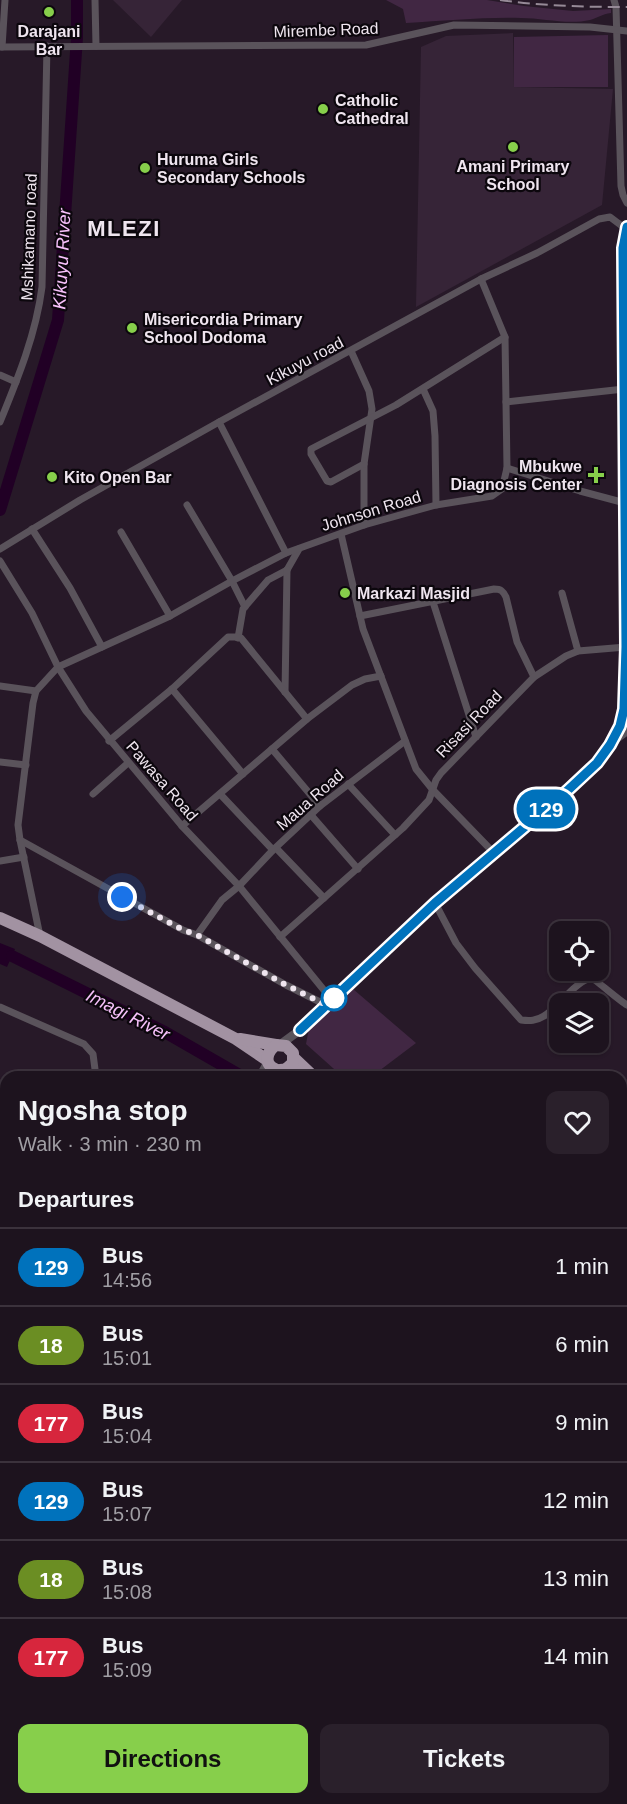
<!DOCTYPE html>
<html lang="en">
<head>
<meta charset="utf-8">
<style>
	:root { --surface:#1d131e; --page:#2a202b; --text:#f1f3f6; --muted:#a09ea4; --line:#3b323c; --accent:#87cf4b }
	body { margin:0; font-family:Helvetica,sans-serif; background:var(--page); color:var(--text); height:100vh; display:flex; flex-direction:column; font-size:22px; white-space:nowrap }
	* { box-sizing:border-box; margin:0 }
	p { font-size:20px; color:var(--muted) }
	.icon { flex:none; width:33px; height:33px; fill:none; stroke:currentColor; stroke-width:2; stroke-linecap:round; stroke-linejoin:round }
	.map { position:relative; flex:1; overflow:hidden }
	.side { position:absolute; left:0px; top:1071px; width:627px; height:734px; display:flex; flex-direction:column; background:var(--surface); border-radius:18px 18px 0 0; box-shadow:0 2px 4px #0004,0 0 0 2px var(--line) }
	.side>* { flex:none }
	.badge { padding:0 12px; border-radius:20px; font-size:21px; line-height:39px }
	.fabs { position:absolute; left:549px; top:921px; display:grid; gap:12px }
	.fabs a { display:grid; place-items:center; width:60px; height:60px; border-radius:12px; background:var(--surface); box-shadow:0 2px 4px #0004,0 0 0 2px var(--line); font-size:30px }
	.you { position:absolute; width:30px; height:30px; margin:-15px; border:4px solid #fff; border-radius:50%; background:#1a73e8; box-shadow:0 0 0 9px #1a73e833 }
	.map>.badge { position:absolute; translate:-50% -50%; box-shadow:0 0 0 3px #fff }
	h2 { padding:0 18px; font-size:22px; line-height:54px }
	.round { display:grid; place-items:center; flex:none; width:63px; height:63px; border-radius:12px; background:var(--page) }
	.summary { display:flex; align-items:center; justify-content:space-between; height:102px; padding:0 18px }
	h1 { font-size:28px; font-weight:700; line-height:45px }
	.action { display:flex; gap:12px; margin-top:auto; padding:12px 18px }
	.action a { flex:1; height:69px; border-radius:12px; background:var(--accent); color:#111; font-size:24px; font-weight:700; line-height:69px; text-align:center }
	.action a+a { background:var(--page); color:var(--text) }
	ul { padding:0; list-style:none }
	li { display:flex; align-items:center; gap:18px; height:78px; padding:0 18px; border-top:2px solid var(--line) }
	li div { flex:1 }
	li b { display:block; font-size:22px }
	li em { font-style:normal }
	li .badge { min-width:66px; font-weight:700; text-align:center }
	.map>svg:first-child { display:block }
</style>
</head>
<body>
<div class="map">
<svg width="627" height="1804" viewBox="0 0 627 1804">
	<rect width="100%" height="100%" fill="#271928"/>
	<g fill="#362437">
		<polygon points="113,0 182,0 151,37"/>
		<polygon points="513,33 514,87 613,89 602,205 416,307 421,47 446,36"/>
	</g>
	<g fill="#412743">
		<path d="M386,0H487L524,6L573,11L611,9V13C602,14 597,18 590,20C568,25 543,18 521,18C482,17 445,21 406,23L403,9Z"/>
		<polygon points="608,35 608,87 514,87 514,37"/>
		<polygon points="353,989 416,1043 371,1077 343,1077 306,1044 309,1028 324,1012 330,1010"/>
	</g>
	<polygon fill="#210025" points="0,943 15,949 7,967 0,964"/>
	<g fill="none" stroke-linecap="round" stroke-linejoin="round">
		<g stroke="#210025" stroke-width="12">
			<polyline points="0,510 58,320 77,37 77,0"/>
			<polyline points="12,956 163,1031 243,1077"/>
			<polyline points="621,1460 627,1469"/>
		</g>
		<g stroke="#5a535b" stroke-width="7">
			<polyline points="95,0 96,46"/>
			<polyline points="614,0 616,7 621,186 623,195 627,203"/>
			<polyline points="0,47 366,45 454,25 590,27 627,31"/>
			<polyline points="2,47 5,0"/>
			<polyline points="351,351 369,391 372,409 364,464 364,525"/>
			<polyline points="0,375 16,382"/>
			<polyline points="423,389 433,411 435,436 436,505"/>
			<polyline points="506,402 624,389"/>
			<path d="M0,422C18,378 36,334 42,287L47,46"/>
			<polyline points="219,422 286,553"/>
			<polyline points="364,464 331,482 327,481 311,454 311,449 396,405 505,337"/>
			<polyline points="507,468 580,491 625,503"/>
			<polyline points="187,505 232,581 245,607"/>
			<polyline points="32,529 70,588 102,647"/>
			<polyline points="121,532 170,616"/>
			<polyline points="341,534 363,629 416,769 433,790 494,853"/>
			<polyline points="0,549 80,500 219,422 481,279 537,253 599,219 610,217 626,229"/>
			<polyline points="0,561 32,613 58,667 86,711 182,826 239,886 332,1000"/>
			<polyline points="562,593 578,651"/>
			<polyline points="433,602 476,737"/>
			<path d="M360,616L494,589C501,589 503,591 506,597L517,642L534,677"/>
			<polyline points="238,638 243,609 268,580 287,570 299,549"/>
			<polyline points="0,686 36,691"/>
			<polyline points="172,689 243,774"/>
			<polyline points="285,692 287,570"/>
			<polyline points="109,741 172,689 228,637 235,637 241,638 307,719"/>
			<polyline points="612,743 627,732"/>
			<polyline points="272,749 320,806"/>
			<polyline points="0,762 26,765"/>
			<polyline points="348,784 395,835"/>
			<polyline points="93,794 128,763"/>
			<polyline points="220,794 273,850"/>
			<polyline points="311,815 358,869"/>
			<polyline points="182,826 307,719 352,685 365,679 381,676"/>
			<polyline points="20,840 183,930 197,935 286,985 326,1005"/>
			<polyline points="276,848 324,898"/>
			<polyline points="0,861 24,857"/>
			<path d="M435,903L456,943L475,968L521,1020C530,1021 536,1021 544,1016C556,1010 579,976 593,979C596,980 620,1001 627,1005"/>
			<polyline points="197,935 222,900 239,886 273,850 320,806 405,741"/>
			<polyline points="40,936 20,840 18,825 33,703 36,691 58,667 170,616 232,581 286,553 364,525 436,505 492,496 502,489 507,468 505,337 481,279"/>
			<polyline points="280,937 403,828 429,800 436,780 441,773 534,677 566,656 578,651 626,647"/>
			<polyline points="0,1007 84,1044 93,1054 96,1077"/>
			<polyline points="0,1096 6,1095"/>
			<polyline points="621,1127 627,1123"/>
			<polyline points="0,1179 6,1177"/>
			<polyline points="0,1258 6,1257"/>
			<polyline points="621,1324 627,1333"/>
			<polyline points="0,1346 6,1345"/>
			<polyline points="0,1423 6,1420"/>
			<polyline points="621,1423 627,1427"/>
			<polyline points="0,1565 6,1566"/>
			<polyline points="621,1580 627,1576"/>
			<polyline points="621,1635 627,1642"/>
			<polyline points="621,1734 627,1734"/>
			<polyline points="502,1798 504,1804"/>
			<polyline points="241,1800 286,1801 307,1804"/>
			<polyline points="169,1804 180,1798"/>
			<polyline points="366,1804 372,1798"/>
		</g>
		<g stroke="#5a535b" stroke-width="9">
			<polyline points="281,1044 300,1030 435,903 567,791 597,763 610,745 620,726 624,709 626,647 623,248 627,227"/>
			<polyline points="260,1077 268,1062"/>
			<polyline points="0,1613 6,1604"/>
			<polyline points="0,1654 6,1658"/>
			<polyline points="105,1804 105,1798"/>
		</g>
		<g stroke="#a292a2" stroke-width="12">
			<polyline points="0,918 40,936 236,1039 267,1060"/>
			<polyline points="240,1039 276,1045"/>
			<polyline points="294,1058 314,1077"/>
			<path d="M285,1070L293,1063V1053L286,1046L276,1045C267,1051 263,1064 275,1069C281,1073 278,1069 284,1070C290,1070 298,1075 303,1077"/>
			<polyline points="621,1374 627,1382"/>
		</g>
		<path stroke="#968a97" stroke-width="2" stroke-dasharray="12 6" stroke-linecap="butt" d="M500,0C542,6 585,7 627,7"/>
	</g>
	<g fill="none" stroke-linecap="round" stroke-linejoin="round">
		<defs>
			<polyline id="line" points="300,1030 435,903 567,791 597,763 610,745 620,726 624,709 626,647 623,248 627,227"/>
		</defs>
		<use href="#line" stroke="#fff" stroke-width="14"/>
		<use href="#line" stroke="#0072bc" stroke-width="9"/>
		<polyline stroke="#efe5ef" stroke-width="6" stroke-dasharray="0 10.8" points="122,897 183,930 197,935 286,985 326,1005 334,998"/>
	</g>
	<g fill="#87cf4b" stroke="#0c070d" stroke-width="2">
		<circle cx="49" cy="12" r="6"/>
		<circle cx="323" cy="109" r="6"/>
		<circle cx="513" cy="147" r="6"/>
		<circle cx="145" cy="168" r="6"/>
		<circle cx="132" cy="328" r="6"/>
		<path d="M593 466h6v6h6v6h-6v6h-6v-6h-6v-6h6z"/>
		<circle cx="52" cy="477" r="6"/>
		<circle cx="345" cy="593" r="6"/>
	</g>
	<circle fill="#fff" stroke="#0072bc" stroke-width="3" cx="334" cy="998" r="12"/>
	<g text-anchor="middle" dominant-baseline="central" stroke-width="4.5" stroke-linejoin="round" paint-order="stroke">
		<g font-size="16" fill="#efe5ef" stroke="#0c070d">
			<text transform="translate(326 30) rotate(-2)">Mirembe Road</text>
			<text transform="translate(29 237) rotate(-88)">Mshikamano road</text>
			<text transform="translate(305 361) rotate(-28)">Kikuyu road</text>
			<text transform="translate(371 511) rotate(-17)">Johnson Road</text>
			<text transform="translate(469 724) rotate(-46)">Risasi Road</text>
			<text transform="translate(162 781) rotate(49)">Pawasa Road</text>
			<text transform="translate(310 800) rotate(-41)">Maua Road</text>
		</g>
		<g font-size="16" font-weight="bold" fill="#efe5ef" stroke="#0c070d" text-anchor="start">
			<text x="49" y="31" text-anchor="middle">Darajani<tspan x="49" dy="18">Bar</tspan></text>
			<text x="335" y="100">Catholic<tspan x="335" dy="18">Cathedral</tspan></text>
			<text x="157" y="159">Huruma Girls<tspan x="157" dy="18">Secondary Schools</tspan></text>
			<text x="513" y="166" text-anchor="middle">Amani Primary<tspan x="513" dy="18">School</tspan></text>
			<text x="144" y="319">Misericordia Primary<tspan x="144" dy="18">School Dodoma</tspan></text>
			<text x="582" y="466" text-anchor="end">Mbukwe<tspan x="582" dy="18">Diagnosis Center</tspan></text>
			<text x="64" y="477">Kito Open Bar</text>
			<text x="357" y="593">Markazi Masjid</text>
		</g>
		<g font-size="18" font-style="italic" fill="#f7c1fb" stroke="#0c070d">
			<text transform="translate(62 259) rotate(-87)">Kikuyu River</text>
			<text transform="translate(128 1015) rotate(27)">Imagi River</text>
		</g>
		<g font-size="22" font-weight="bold" letter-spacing="1.5" fill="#efe5ef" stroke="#0c070d">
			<text x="124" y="228">MLEZI</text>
		</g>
	</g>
</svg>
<div class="fabs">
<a><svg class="icon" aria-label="locate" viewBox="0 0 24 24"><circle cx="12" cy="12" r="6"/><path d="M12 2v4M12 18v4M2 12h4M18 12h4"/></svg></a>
<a><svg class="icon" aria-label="layers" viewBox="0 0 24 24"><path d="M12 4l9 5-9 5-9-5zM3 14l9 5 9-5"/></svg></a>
</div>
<div class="you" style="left:122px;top:897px"></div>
<b class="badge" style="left:546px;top:809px;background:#0072bc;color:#fff">129</b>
<section class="side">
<div class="summary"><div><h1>Ngosha stop</h1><p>Walk · 3 min · 230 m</p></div><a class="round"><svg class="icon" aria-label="heart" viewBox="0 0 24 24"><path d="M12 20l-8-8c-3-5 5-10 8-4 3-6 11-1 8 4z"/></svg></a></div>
<h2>Departures</h2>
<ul>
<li><span class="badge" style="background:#0072bc;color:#fff">129</span><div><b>Bus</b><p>14:56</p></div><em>1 min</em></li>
<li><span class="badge" style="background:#6b8e23;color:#fff">18</span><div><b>Bus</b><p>15:01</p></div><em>6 min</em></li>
<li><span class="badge" style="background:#d7263d;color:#fff">177</span><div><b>Bus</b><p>15:04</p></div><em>9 min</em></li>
<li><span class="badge" style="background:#0072bc;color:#fff">129</span><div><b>Bus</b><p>15:07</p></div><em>12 min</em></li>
<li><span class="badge" style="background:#6b8e23;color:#fff">18</span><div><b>Bus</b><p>15:08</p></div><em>13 min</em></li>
<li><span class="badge" style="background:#d7263d;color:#fff">177</span><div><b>Bus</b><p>15:09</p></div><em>14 min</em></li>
</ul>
<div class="action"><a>Directions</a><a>Tickets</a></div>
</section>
</div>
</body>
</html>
